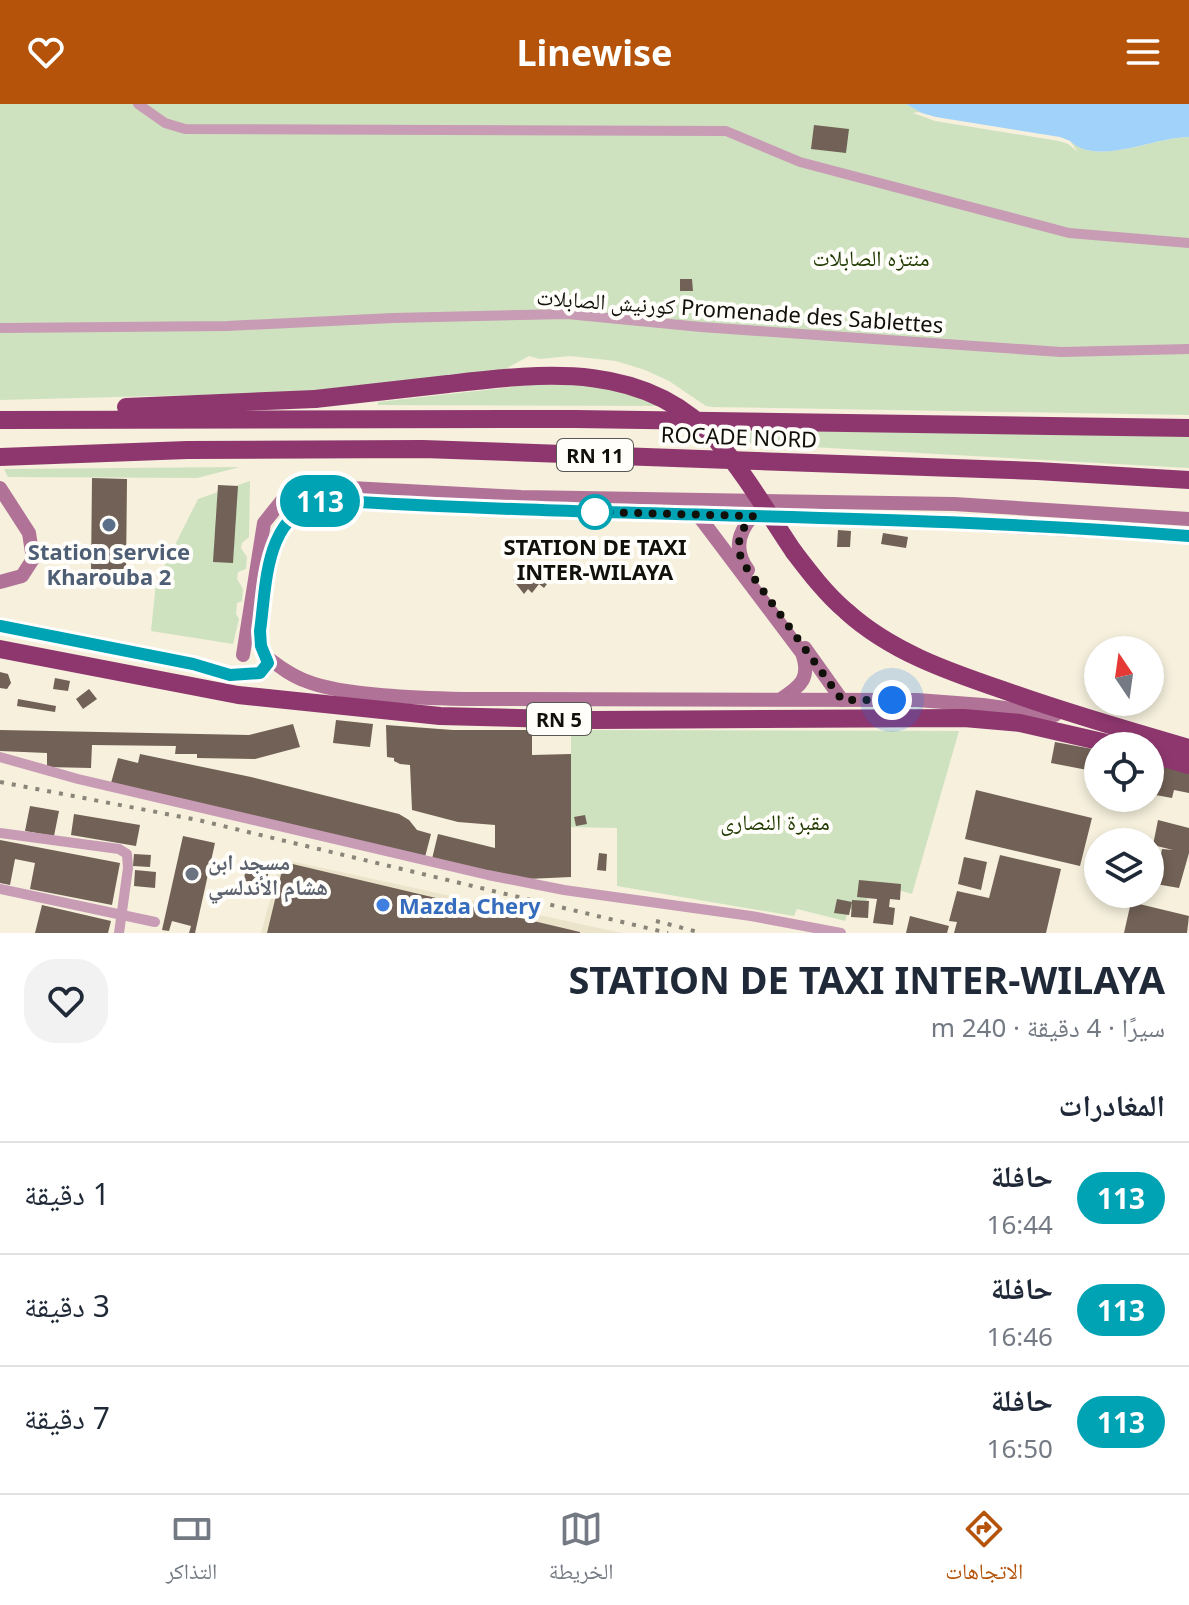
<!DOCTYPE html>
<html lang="ar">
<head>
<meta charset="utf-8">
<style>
	:root { --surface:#fff; --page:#f2f2f3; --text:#1f2937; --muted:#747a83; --line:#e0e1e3; --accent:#b45309 }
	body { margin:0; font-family:"Noto Sans","Noto Naskh Arabic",sans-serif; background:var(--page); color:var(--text); direction:rtl; height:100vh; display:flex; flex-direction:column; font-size:30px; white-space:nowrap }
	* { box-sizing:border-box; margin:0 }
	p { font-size:26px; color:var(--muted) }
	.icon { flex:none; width:44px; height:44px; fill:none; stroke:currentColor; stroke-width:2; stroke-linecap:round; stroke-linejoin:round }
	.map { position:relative; height:829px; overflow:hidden; direction:ltr }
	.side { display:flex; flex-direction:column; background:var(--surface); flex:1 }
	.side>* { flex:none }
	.badge { padding:0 16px; border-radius:26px; font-size:28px; line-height:52px }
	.needle { width:52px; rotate:347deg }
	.buttons { position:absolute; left:1084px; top:532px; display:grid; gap:16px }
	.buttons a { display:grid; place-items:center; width:80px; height:80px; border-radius:50%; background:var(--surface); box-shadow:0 4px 12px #0003; font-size:40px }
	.you { position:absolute; width:40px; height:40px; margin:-20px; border:6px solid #fff; border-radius:50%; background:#1a73e8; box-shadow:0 0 0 12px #1a73e833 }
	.map>.badge { position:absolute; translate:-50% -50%; box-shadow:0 0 0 4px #fff }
	h2 { padding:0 24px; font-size:30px; line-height:72px }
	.round { display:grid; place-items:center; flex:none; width:84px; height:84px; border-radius:32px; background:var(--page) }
	.headline { display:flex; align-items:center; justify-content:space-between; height:136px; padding:0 24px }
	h1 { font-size:38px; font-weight:700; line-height:60px }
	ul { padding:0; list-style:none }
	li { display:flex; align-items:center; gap:24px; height:112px; padding:0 24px; border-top:2px solid var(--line) }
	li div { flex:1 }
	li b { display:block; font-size:30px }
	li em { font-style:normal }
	li .badge { min-width:88px; font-weight:700; text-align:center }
	header { display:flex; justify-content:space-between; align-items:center; height:104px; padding:0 24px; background:var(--accent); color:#fff; font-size:36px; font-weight:700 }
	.tab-bar { display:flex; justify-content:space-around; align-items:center; height:112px; border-top:2px solid var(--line); background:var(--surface); font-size:22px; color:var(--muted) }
	.tab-bar a { display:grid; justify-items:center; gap:4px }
	.tab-bar .on { color:var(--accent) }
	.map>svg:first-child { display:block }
</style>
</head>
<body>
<header><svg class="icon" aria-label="menu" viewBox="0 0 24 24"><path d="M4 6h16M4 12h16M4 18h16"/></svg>Linewise<svg class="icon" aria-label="heart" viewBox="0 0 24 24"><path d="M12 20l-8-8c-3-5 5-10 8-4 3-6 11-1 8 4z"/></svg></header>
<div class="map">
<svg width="1189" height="829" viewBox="0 0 1189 829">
	<rect width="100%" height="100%" fill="#f6f0dd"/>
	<polygon fill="#ece4ca" points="281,755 622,829 261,829"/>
	<g fill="#cfe2bf">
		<path d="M0,0H906L927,12L1070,37C1097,63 1155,33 1189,33V311L713,303L706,302L669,277L645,266L616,257L570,252L540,255L529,252L500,268L315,288L0,296Z"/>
		<path d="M572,280C603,282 632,290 661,302L378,301V298L529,281Z"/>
		<polygon points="726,323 1189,332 1189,364 739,339"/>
		<polygon points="240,363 197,374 8,373 4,365"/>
		<polygon points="250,377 249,433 242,439 241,444 247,453 246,465 238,468 237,475 243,485 242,497 237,499 236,510 239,515 233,540 151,527 156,479 198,395"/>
		<polygon points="571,626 959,627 912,790 872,778 864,807 849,805 845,817 797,805 794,812 617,782 617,724 571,723"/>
	</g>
	<path fill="#a1d2f9" d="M906,0H1189V33C1154,33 1097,63 1070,37L927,12Z"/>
	<polygon fill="#f6f0dd" points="918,8 936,13 1060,33 1070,37 1078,48 1068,40 1059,37 935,17 913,9"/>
	<g fill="#716156">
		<polygon points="814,21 849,25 846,49 811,45"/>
		<polygon points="680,175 692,175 693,187 680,187"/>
		<polygon points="92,374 127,375 126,468 91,468"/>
		<polygon points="218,381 238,382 233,459 213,458"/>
		<polygon points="838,426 851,427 850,443 837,443"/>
		<polygon points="883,429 908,433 906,444 881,440"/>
		<polygon points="541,463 552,473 544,484 539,480 532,489 528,485 524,490 513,476 522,468 525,471 531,464 535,470"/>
		<polygon points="0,568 8,570 11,579 7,585 0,584"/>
		<polygon points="55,574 70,577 68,587 53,585"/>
		<polygon points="89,585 97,595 83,605 76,595"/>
		<polygon points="18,595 56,602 55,608 17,602"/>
		<polygon points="336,616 373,620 370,643 333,639"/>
		<polygon points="293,620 300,643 255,655 197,654 197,650 175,650 176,642 92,641 91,664 47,663 47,649 0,647 0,626 249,631"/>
		<polygon points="386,621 453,626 532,626 532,651 571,650 571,773 527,775 432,755 438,730 495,744 495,721 458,718 412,706 410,661 400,660 394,657 394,654 387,653"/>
		<polygon points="1055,638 1098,646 1098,668 1051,659"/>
		<polygon points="140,650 251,673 399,710 409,716 417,726 431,730 425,753 111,679 118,654 138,659"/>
		<polygon points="1150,659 1189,666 1189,689 1174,686 1172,694 1150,690 1153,671 1150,671"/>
		<polygon points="976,686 1092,714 1080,762 965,735"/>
		<polygon points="30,702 59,707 54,732 25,727"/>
		<polygon points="74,710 140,721 136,742 71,731"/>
		<polygon points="585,711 587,720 576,722 574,713"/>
		<polygon points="1158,716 1189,724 1189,749 1179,784 1150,779 1150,748 1161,750 1162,745 1173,746 1153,741"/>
		<polygon points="183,732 215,739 195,829 189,829 191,822 172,817 169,827 162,826"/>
		<polygon points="0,736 120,759 112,801 30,785 35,759 15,755 10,781 0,779"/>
		<polygon points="599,749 607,750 606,767 597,766"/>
		<polygon points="134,750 151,751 150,763 133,762"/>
		<polygon points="1000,751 1061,765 1046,829 954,829 957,818 949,817 957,787 989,794"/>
		<polygon points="964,753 987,758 981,786 958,780"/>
		<polygon points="284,758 580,828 580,829 267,829"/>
		<polygon points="246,759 269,762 267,779 244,777"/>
		<polygon points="135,766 156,768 155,784 134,782"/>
		<polygon points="859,776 901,780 900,796 890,795 889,803 895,804 893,821 873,819 877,795 857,793"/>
		<polygon points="837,795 852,798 849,811 834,809"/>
		<polygon points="852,796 869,797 868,814 851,813"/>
		<polygon points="1131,798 1189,812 1187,829 1124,829"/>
		<polygon points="42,801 111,817 108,829 35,829"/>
		<polygon points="910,812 949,822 947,829 906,829"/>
	</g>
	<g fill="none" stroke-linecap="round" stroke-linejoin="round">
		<g stroke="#c79cb4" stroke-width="10">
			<polyline points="138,0 165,19 185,25 726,27 800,58 1069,129 1189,139"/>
			<polyline points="0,224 227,222 393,214 567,210 701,223 1061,248 1189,245"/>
			<polyline points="0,653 78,675 488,771 564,786 751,812 841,829"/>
			<polyline points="0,729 119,745 127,750 128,764 119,829"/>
			<polyline points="0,785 155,818"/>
		</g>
		<g stroke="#b07297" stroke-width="14">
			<polyline points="0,384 29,429 33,455 22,472 0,478"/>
			<path d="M698,411L802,549C811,574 801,582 781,595"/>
			<path d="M748,466C734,447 737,429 753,412"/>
			<polyline points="0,522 193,560 230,571 251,570"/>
			<polyline points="805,544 842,596"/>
			<polyline points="262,546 260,527 271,450 277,431 287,416 300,406 325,396 442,403 809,412 1189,432"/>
			<polyline points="243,551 264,419 284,394 314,382 521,393 954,400 1189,415"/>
			<path d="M268,554C280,563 292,572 306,577C343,592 422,594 464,595L917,596L983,601L1055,611"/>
		</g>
		<g stroke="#8e376f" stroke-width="18">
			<polyline points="126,303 315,295"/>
			<polyline points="0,316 575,315 1189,324"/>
			<polyline points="0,353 187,346 423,345 1037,367 1189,376"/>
			<path d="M794,448C810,469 826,490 846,507C890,547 947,567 1003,586C1064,608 1126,626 1189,644"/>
			<polyline points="0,545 238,591 440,612 594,616 964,614 1020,619 1120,642"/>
			<polyline points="1150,650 1189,661"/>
		</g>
		<g stroke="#898578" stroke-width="4" stroke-dasharray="4 8" stroke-linecap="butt">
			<polyline points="0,678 198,716 668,829"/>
			<polyline points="656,817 702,829"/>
		</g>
		<path stroke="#8e376f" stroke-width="18" d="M315,295C359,290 404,285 448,280C543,269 646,256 717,337C746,371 769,411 794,448"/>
	</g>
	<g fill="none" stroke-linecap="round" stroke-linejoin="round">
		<defs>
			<path id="line" d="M0,522L193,560L230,571L260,569L268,559L261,542L260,527C267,477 264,410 325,396C613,414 901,409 1189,432"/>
		</defs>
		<use href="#line" stroke="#fff" stroke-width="18"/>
		<use href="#line" stroke="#00a3b4" stroke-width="12"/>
		<path stroke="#12100a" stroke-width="8" stroke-dasharray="0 14.4" d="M595,408L753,412C739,427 735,441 743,459L842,596H892"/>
	</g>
	<circle fill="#fff" stroke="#00a3b4" stroke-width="4" cx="595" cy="408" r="16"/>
	<circle fill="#5c6f8a" stroke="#fffefa" stroke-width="3" cx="109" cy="421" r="8"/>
	<circle fill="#6b7280" stroke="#fffefa" stroke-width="3" cx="192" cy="770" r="8"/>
	<circle fill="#3f7fe0" stroke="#fffefa" stroke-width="3" cx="383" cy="801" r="8"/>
	<g text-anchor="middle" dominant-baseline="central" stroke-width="8" stroke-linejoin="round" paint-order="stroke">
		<g fill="#fffefa" stroke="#595752" stroke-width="2">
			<rect x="557" y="335" width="76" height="32" rx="6"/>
			<rect x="527" y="599" width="64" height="32" rx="6"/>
		</g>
		<g font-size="20" font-weight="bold" fill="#12100a">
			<text x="595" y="351">RN 11</text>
			<text x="559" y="615">RN 5</text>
		</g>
		<g font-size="22" fill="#213a02" stroke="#fffefa">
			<text x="871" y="153">منتزه الصابلات</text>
			<text x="775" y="717">مقبرة النصارى</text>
		</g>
		<g font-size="22" fill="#12100a" stroke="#fffefa">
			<text transform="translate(740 206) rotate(4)">كورنيش الصابلات Promenade des Sablettes</text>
			<text transform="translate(739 332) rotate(2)">ROCADE NORD</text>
		</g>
		<g font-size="22" font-weight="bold" fill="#12100a" stroke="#fffefa">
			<text x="595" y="442">STATION DE TAXI<tspan x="595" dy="25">INTER-WILAYA</tspan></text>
		</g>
		<g font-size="22" font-weight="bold" fill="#4e5e75" stroke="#fffefa">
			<text x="109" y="447">Station service<tspan x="109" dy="25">Kharouba 2</tspan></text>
		</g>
		<g font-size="22" font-weight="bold" fill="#5b616d" stroke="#fffefa" text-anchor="start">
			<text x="208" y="757">مسجد ابن<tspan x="208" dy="25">هشام الأندلسي</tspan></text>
		</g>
		<g font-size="22" font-weight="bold" fill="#366cbe" stroke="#fffefa" text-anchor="start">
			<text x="399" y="801">Mazda Chery</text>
		</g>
	</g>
</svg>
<div class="buttons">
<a><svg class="needle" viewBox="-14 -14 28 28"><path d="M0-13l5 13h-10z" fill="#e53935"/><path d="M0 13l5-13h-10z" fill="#747a83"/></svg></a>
<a><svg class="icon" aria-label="locate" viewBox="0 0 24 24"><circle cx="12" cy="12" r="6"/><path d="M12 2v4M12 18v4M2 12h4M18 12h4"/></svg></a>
<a><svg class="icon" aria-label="layers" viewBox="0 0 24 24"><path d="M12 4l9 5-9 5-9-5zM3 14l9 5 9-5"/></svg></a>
</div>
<div class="you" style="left:892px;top:596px"></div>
<b class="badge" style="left:320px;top:397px;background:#00a3b4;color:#fff">113</b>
</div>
<section class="side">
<div class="headline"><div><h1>STATION DE TAXI INTER-WILAYA</h1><p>سيرًا · 4 دقيقة · 240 m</p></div><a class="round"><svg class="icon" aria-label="heart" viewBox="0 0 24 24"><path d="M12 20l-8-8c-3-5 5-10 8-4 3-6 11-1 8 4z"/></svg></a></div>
<h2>المغادرات</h2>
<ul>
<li><span class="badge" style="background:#00a3b4;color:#fff">113</span><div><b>حافلة</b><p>16:44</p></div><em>1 دقيقة</em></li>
<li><span class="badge" style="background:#00a3b4;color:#fff">113</span><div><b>حافلة</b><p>16:46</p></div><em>3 دقيقة</em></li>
<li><span class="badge" style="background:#00a3b4;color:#fff">113</span><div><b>حافلة</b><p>16:50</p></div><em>7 دقيقة</em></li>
</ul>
</section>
<nav class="tab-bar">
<a class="on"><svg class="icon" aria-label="directions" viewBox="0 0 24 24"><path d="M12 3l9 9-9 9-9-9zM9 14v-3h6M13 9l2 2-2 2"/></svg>الاتجاهات</a>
<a><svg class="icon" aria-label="map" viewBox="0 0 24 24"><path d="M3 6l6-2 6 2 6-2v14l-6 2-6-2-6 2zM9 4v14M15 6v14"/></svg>الخريطة</a>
<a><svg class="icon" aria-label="tickets" viewBox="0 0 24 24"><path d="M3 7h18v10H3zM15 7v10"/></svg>التذاكر</a>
</nav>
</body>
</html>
